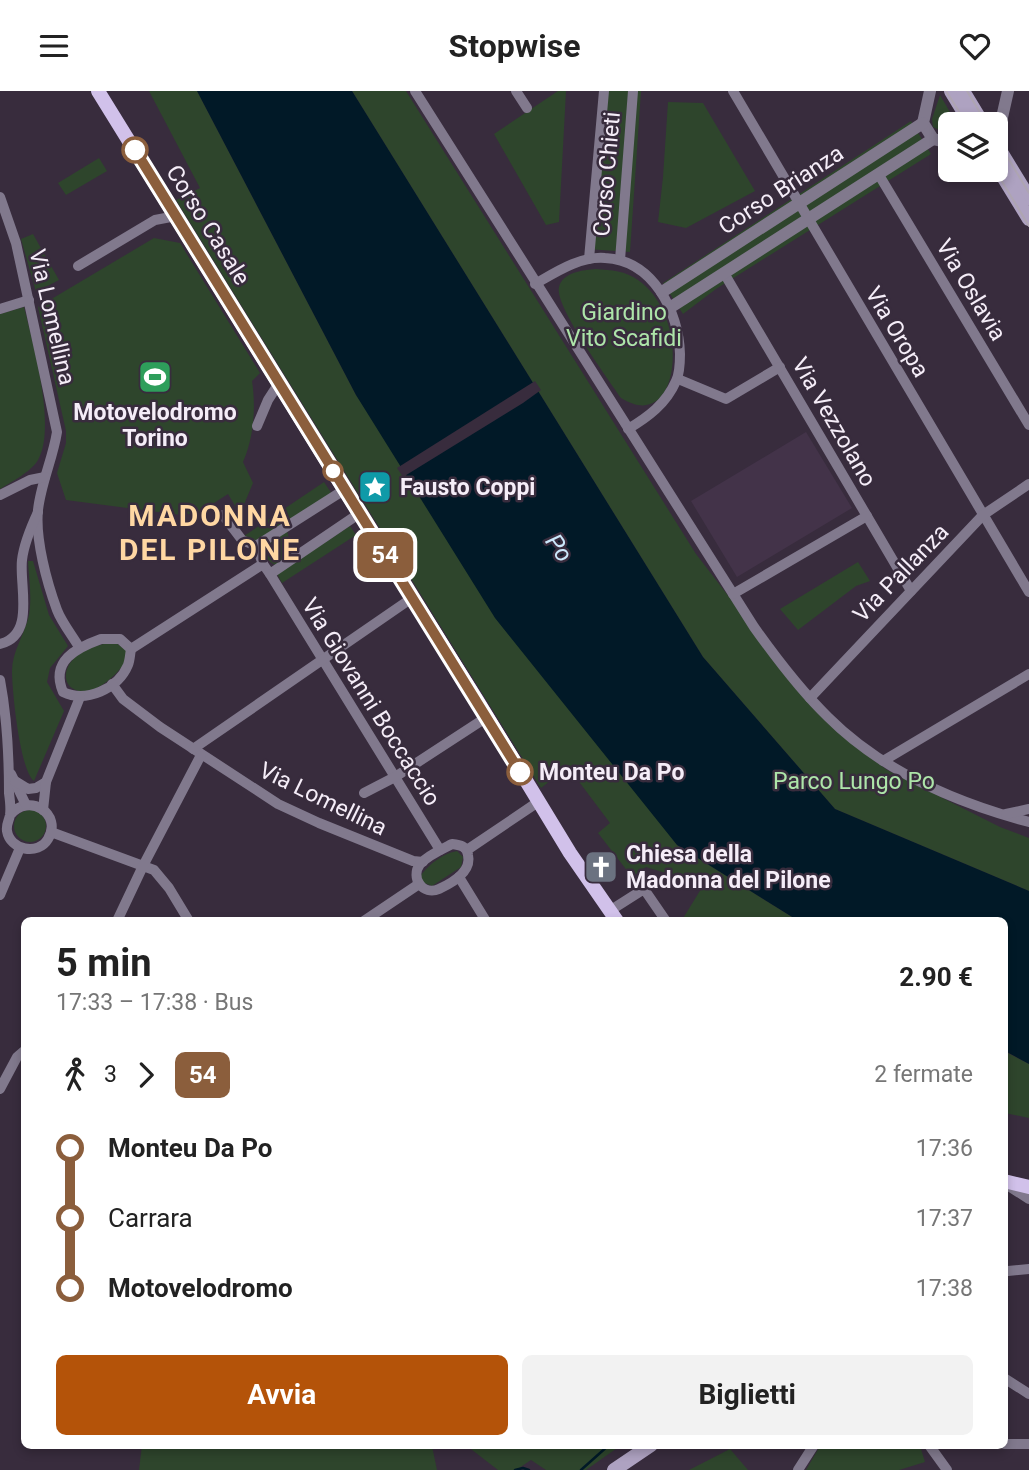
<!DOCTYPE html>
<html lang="it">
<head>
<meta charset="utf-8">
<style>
	:root { --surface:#fff; --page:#f2f2f2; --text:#222; --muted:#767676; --accent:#b45309 }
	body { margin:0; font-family:Roboto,sans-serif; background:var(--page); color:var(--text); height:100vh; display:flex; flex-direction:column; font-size:26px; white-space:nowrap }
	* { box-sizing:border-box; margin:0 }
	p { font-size:23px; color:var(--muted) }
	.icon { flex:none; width:38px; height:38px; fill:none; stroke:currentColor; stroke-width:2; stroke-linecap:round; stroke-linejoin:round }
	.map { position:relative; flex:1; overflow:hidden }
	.side { position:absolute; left:21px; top:826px; width:987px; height:532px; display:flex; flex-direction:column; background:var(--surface); border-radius:10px; box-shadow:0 4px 10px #0003 }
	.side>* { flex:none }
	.badge { padding:0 14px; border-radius:10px; font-size:24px; line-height:46px }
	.buttons { position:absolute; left:938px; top:21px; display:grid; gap:14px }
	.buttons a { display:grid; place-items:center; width:70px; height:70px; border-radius:10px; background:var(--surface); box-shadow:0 4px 10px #0003; font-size:35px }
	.map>.badge { position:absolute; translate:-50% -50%; box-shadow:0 0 0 4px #fff }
	.legs { display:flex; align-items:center; gap:10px; height:77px; padding:0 35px; font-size:23px }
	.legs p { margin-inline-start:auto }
	.head { display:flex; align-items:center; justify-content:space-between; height:119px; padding:0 35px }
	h1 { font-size:38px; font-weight:700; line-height:52px }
	.primary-button { display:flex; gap:14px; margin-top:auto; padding:14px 35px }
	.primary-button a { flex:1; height:80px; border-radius:10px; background:var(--accent); color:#fff; font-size:28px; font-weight:700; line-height:80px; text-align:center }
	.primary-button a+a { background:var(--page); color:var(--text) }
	ul { padding:0 35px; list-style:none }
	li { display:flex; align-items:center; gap:24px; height:70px; font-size:26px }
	li i { display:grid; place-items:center; width:10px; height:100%; margin:0 9px; background:currentColor }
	li i::after { content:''; width:18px; height:18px; margin:-9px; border:5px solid; border-radius:50%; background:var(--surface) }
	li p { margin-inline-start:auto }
	li:first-child i { background:linear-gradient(#0000 50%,currentColor 0) }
	li:last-child i { background:linear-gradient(currentColor 50%,#0000 0) }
	header { display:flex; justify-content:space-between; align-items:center; height:91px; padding:0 35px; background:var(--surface); font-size:32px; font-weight:700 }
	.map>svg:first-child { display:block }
</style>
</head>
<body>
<header><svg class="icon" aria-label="menu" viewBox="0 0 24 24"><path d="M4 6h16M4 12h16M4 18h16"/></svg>Stopwise<svg class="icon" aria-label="heart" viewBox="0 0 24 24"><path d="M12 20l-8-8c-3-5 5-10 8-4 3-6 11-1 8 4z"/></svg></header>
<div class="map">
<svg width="1029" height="1379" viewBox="0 0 1029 1379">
	<rect width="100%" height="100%" fill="#382c3d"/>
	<polygon fill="#433349" points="806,341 852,417 737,486 691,410"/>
	<g fill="#2e452c">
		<polygon points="149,0 197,0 356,304 677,754 797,829 682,829 701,798 682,787 646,776 632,786 598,742 610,732 568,676 541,697 176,109 200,97"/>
		<polygon points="352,0 406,0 696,463 773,563 842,645 887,679 1000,736 1029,747 1029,800 835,718 703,566"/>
		<polygon points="558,0 566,0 559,131 546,134 494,43"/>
		<polygon points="603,0 641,0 630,161 587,158"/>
		<polygon points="940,4 957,33 950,33 950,44 933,36 932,28"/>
		<polygon points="668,11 703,12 755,100 686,137 658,131 663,86"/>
		<polygon points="911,30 931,63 716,198 683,223 663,192"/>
		<polygon points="99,67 107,80 66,104 58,92"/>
		<polygon points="33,143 59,189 36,201 21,148"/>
		<path d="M154,147L180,152L260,282L252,290C256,316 254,346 243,371L253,392L240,423L228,403L200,421L181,424L66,409L57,382L66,352V340L38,216Z"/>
		<path d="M596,178C611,179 626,180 638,189C692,226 681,345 621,307C609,289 554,215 559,196C563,181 583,179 596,178Z"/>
		<path d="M24,216C33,252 57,338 38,369C31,381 11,391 0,398V223Z"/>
		<polygon points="324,391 332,403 257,451 244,445"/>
		<polygon points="350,435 356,444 282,492 277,483"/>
		<path d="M287,440L294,463L277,475C268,471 263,464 264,454Z"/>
		<path d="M28,470H33L49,524L68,555L50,577L47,591L64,620L34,690C20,680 12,600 12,580C12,560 25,543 29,524C32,507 29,487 28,470Z"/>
		<polygon points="858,471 870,490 856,495 798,539 780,518"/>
		<path d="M115,551L127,560L128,568C72,645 28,562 115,551Z"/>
		<circle cx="30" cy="735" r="16"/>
		<path d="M457,760L463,766L461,776L432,795L422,791L421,784C429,773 444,762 457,760Z"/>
		<polygon points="1004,960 1029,973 1029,1027 1005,1022"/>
		<polygon points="142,1354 432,1355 437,1379 139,1379"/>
		<polygon points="467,1355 620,1355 586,1379 546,1379 531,1369 516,1379 498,1379"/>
		<polygon points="820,1355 920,1355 925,1371 899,1379 806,1379"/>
		<polygon points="730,1358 748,1379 689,1379"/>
	</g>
	<polygon fill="#011927" points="197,0 352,0 703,566 835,718 1029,800 1029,973 1005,960 1004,830 797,829 677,754 495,527 356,304"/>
	<polygon fill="#382c3d" points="535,290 541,299 523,312 403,386 397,377"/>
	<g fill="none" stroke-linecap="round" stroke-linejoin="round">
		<g stroke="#011927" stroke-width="2.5">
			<polyline points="515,1379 523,1377 529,1379"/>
			<polyline points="581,1379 609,1354"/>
		</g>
		<g stroke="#81798d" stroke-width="10">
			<path d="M415,0L754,536C776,567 800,599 828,626C882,680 957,712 1029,731"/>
			<polyline points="516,0 527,17"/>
			<polyline points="733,0 1029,501"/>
			<polyline points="879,84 1029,334"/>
			<path d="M0,106L16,152L57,341C53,367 41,392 38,419C35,448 47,492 57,519C62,532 72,544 79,556"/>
			<polyline points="589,168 604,0"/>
			<polyline points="620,169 633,0"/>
			<polyline points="78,175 155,129 176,125"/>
			<polyline points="724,182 911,500"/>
			<path d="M535,193C556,181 580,165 605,167C653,169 679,221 680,263C680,272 680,282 676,290C666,313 648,326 628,338"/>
			<polyline points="0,218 29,209"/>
			<polyline points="678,288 726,308 780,276"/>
			<polyline points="257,335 268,309 279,292"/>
			<polyline points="344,399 256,455 263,473 270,483 360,422"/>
			<polyline points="0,404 30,389 45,386"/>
			<polyline points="223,424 242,449 256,455"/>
			<polyline points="270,483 440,759"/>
			<polyline points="733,503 867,425"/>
			<path d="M101,548H120L131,558C130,563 130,569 128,574C118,598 86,612 63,601C50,570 76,557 101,548Z"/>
			<path d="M0,553C36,544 19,495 22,469C24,452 31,436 38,421"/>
			<polyline points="131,558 263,473"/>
			<path d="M0,589C7,626 9,665 9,702C10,709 11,717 10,724C9,730 6,733 7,740C10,759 38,765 48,748C63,723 29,701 10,724"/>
			<polyline points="112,593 123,608 160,636 278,713 319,732 413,770 423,771"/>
			<polyline points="810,607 983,424 1029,393"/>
			<polyline points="193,658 412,507"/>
			<polyline points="883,670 1029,583"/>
			<polyline points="11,683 26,714"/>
			<polyline points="15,690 28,698 36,697 46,691"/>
			<polyline points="364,702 395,686 487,626"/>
			<polyline points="43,719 46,691 80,606"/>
			<polyline points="1006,723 1029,718"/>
			<polyline points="51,741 154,779 169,797 189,830"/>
			<path d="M452,753C460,754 467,755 468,764C472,781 452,792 439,798C423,805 410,787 420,773C428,764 442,758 452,753Z"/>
			<polyline points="467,759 538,711"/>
			<polyline points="459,786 486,830"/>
			<polyline points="0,804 20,757"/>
			<polyline points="611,819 644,798 666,830"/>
			<polyline points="117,830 143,775 201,664"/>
			<polyline points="364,830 419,793"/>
			<polyline points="0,998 17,966 24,960"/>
			<polyline points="1004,1092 1029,1108"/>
			<polyline points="1008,1180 1029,1178"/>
			<polyline points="1004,1287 1029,1303"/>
			<polyline points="1004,1353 1029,1353"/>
			<polyline points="929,1354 947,1379"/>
			<polyline points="798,1379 814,1354"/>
		</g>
		<g stroke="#81798d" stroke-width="12">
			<polyline points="930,0 923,32 933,48 950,52"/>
			<polyline points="996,53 1008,0"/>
			<polyline points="662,201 923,32"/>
			<polyline points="671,216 933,48"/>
		</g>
		<g stroke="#aea2c1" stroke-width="14">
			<polyline points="951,0 971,33"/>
			<polyline points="963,0 983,33"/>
			<polyline points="996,53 1029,107"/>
			<polyline points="996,74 1029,128"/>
			<polyline points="614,1379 651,1354"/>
		</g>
		<g stroke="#d1c1ea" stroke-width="14">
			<polyline points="98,0 339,390 477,609 570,762 617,830"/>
			<polyline points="1004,1090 1029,1096"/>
		</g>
		<g stroke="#aea5b2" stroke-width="2">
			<polyline points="946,0 967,33"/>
			<polyline points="967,0 987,33"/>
			<polyline points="996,47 1029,102"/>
			<polyline points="995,79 1029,135"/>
		</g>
	</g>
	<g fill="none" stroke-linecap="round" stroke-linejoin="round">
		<defs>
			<polyline id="line-1" points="135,59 520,681"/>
		</defs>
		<use href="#line-1" stroke="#fff" stroke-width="16"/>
		<use href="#line-1" stroke="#8b5e3c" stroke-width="10"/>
	</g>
	<defs>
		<symbol id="stadium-square" viewBox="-11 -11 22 22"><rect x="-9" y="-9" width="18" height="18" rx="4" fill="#2e9e5b" stroke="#382c3d"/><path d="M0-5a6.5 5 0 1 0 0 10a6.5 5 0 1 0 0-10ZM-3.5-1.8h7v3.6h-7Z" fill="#fff"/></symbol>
		<symbol id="sight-square" viewBox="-11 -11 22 22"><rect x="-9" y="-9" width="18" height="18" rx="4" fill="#0f9aa8" stroke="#382c3d"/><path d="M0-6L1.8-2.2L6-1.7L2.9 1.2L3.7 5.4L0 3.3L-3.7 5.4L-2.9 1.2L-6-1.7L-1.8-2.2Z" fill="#fff"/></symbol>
		<symbol id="church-square" viewBox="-11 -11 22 22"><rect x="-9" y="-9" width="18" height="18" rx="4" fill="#6b7280" stroke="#382c3d"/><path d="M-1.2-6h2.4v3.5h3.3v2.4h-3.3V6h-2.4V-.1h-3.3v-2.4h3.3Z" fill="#fff"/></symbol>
	</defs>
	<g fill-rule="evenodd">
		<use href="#stadium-square" x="136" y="267" width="38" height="38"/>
		<use href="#sight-square" x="356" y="377" width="38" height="38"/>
		<use href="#church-square" x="582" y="757" width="38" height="38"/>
	</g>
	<g fill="#fff" stroke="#8b5e3c" stroke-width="3.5">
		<circle cx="135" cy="59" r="12"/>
		<circle cx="333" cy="380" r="9"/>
		<circle cx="520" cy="681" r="12"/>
	</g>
	<g text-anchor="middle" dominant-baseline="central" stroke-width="5" stroke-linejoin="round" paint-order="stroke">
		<g font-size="23" fill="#f5edf8" stroke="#382c3d">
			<text transform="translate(607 83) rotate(-85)">Corso Chieti</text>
			<text transform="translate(781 99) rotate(-33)">Corso Brianza</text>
			<text transform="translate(208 134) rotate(58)">Corso Casale</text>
			<text transform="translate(971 199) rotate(59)">Via Oslavia</text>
			<text transform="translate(52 226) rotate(77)">Via Lomellina</text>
			<text transform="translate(897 241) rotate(59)">Via Oropa</text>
			<text transform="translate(834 331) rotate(60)">Via Vezzolano</text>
			<text transform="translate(901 482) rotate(-46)">Via Pallanza</text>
			<text transform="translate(371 611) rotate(58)">Via Giovanni Boccaccio</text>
			<text transform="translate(323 708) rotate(26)">Via Lomellina</text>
		</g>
		<g font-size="23" fill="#ade5a9" stroke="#382c3d">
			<text x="624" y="221">Giardino<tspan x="624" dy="26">Vito Scafidi</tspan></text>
			<text x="854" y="690">Parco Lungo Po</text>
		</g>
		<g font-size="23" font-weight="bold" fill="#f5edf8" stroke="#382c3d" text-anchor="start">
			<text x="155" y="321" text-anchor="middle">Motovelodromo<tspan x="155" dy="26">Torino</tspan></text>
			<text x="400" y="396">Fausto Coppi</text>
			<text x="626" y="763">Chiesa della<tspan x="626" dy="26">Madonna del Pilone</tspan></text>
		</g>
		<g font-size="23" font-weight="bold" fill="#f5edf8" stroke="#382c3d" text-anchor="start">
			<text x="539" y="681">Monteu Da Po</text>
		</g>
		<g font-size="24" font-style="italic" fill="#cbe8fb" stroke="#382c3d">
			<text transform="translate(559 457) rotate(55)">Po</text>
		</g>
		<g font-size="30" font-weight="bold" letter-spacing="2" fill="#ffd7a3" stroke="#382c3d">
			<text x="210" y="424">MADONNA<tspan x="210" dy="34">DEL PILONE</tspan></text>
		</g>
	</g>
</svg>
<div class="buttons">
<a><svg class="icon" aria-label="layers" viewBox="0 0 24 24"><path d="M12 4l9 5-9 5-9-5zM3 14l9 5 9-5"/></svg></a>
</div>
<b class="badge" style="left:385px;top:464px;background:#8b5e3c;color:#fff">54</b>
<section class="side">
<div class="head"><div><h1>5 min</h1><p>17:33 – 17:38 · Bus</p></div><b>2.90 €</b></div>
<div class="legs"><svg class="icon" aria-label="walk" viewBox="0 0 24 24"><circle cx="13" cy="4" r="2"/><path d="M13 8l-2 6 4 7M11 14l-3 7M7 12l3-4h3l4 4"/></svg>3<svg class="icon" aria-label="forward" viewBox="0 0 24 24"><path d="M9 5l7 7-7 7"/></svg><b class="badge" style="background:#8b5e3c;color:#fff">54</b><p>2 fermate</p></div>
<ul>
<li><i style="color:#8b5e3c"></i><b>Monteu Da Po</b><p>17:36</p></li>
<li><i style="color:#8b5e3c"></i><span>Carrara</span><p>17:37</p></li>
<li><i style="color:#8b5e3c"></i><b>Motovelodromo</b><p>17:38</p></li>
</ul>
<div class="primary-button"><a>Avvia</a><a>Biglietti</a></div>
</section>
</div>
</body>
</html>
